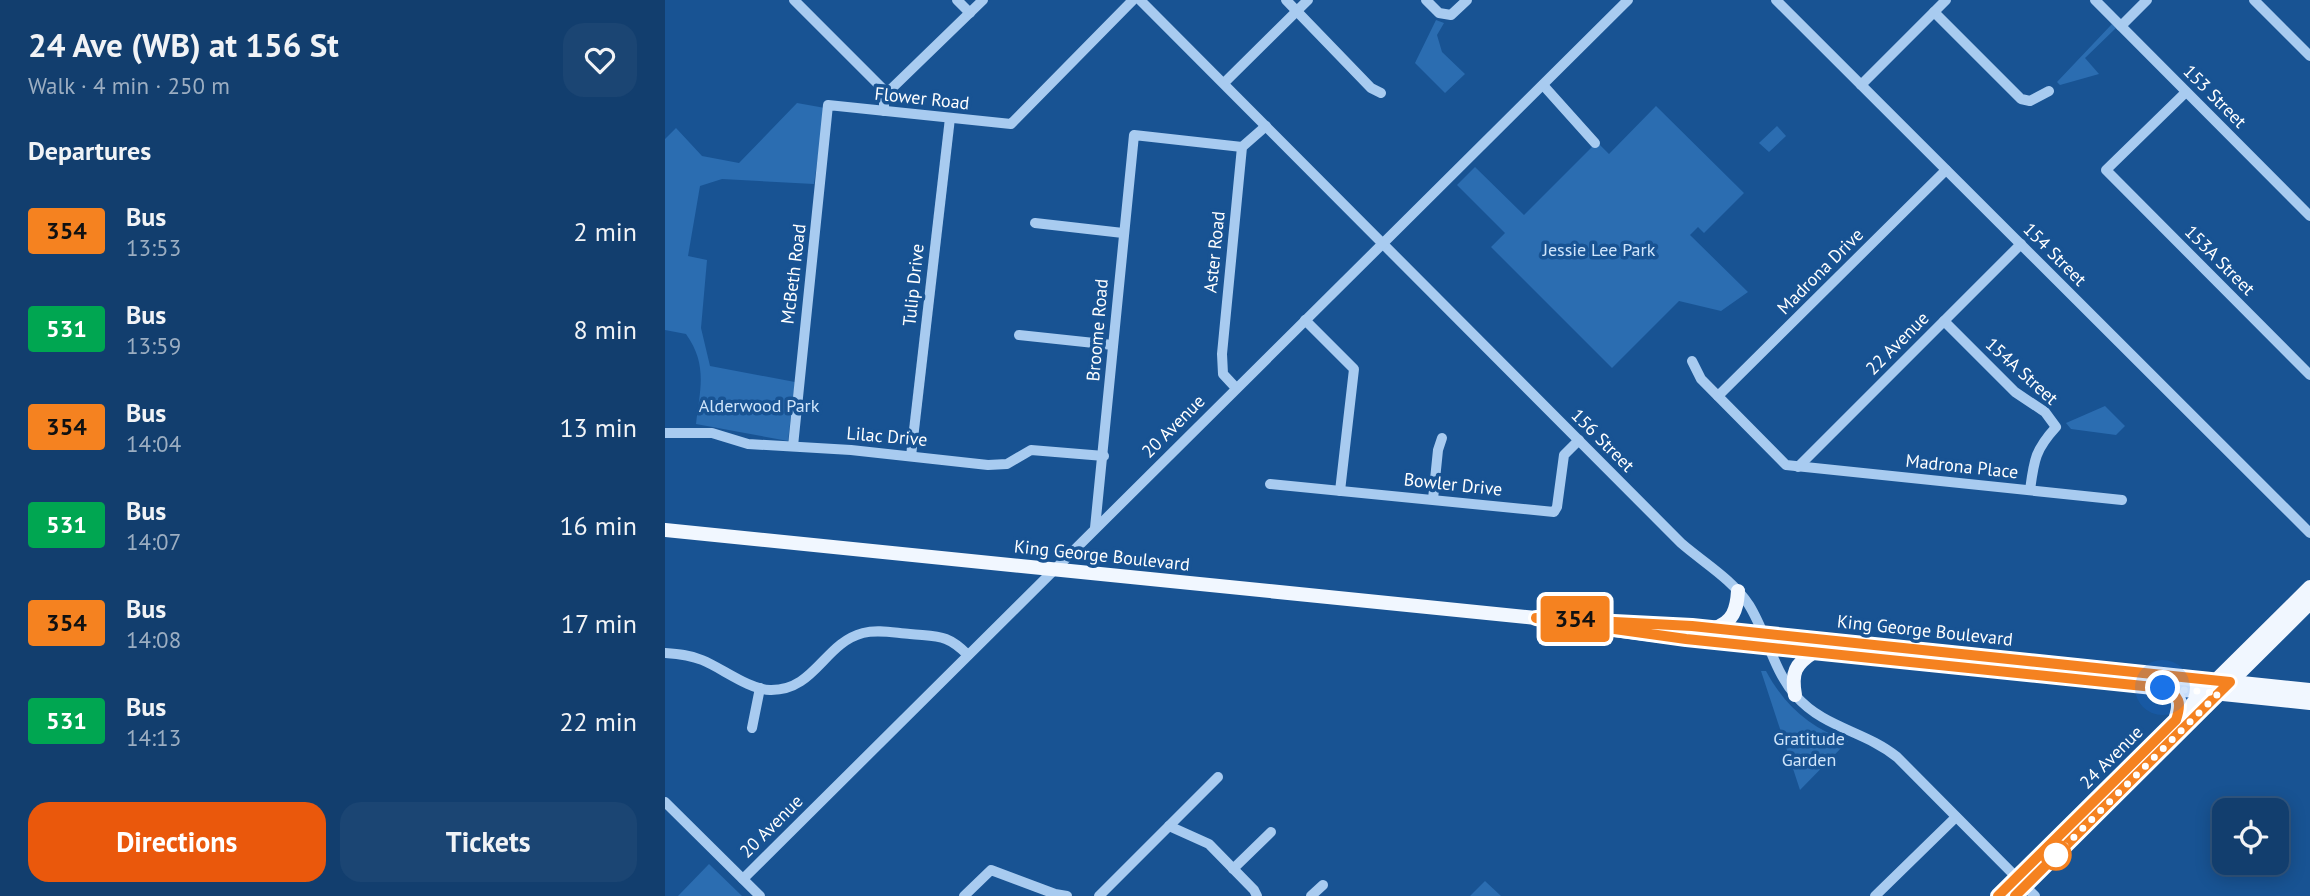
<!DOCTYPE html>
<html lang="en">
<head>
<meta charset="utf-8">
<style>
	:root { --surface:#123e6e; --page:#1b4573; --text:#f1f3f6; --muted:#9caec2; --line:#315781; --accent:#ea580c }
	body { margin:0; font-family:"PT Sans",sans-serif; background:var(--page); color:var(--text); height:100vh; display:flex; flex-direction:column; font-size:26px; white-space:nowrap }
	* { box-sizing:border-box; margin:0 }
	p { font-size:23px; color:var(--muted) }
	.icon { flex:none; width:38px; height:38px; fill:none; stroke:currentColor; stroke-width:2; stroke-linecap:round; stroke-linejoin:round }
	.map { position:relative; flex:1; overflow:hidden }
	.panel { display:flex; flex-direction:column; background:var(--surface); width:665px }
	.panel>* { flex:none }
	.badge { padding:0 14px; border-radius:5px; font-size:24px; line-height:46px }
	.tools { position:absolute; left:1547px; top:798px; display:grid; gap:14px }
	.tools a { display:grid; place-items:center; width:77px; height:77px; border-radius:14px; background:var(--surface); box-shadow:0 4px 18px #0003,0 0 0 2px var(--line); font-size:35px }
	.you { position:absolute; width:35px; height:35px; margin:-18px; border:5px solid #fff; border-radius:50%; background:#1a73e8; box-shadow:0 0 0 10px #1a73e833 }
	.map>.badge { position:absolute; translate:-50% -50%; box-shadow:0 0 0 4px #fff }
	h2 { padding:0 28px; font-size:26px; line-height:63px }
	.round { display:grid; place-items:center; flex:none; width:74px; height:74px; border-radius:21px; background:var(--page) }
	.head { display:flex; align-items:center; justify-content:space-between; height:119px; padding:0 28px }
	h1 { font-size:33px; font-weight:600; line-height:52px }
	.cta { display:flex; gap:14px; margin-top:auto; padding:14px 28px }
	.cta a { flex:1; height:80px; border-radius:21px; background:var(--accent); color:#fff; font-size:28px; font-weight:600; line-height:80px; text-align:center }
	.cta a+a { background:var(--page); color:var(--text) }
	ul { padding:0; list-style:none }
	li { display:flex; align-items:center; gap:21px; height:98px; padding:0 28px }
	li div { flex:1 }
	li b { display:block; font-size:26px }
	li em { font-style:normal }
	li .badge { min-width:77px; font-weight:700; text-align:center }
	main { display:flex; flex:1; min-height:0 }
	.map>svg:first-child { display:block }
</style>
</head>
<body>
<main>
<section class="panel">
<div class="head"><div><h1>24 Ave (WB) at 156 St</h1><p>Walk · 4 min · 250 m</p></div><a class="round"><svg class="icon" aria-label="heart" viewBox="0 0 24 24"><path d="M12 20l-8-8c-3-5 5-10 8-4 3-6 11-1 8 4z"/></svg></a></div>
<h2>Departures</h2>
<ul>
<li><span class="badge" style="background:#f58220;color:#111">354</span><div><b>Bus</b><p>13:53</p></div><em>2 min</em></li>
<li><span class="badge" style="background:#00a651;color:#fff">531</span><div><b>Bus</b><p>13:59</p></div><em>8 min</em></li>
<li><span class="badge" style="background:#f58220;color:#111">354</span><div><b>Bus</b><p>14:04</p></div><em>13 min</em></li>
<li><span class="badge" style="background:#00a651;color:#fff">531</span><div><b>Bus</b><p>14:07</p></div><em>16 min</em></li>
<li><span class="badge" style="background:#f58220;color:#111">354</span><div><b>Bus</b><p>14:08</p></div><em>17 min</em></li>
<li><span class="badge" style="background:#00a651;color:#fff">531</span><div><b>Bus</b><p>14:13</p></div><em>22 min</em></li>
</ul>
<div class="cta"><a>Directions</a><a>Tickets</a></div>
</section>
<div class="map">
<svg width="1645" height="896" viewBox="0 0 1645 896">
	<rect width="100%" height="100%" fill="#185393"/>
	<g fill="#2b6db1">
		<polygon points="771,20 779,23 772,35 777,52 800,74 780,93 750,63"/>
		<polygon points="1447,24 1451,28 1420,58 1434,74 1395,85 1392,82"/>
		<path d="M132,103L160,108L149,184L57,179L35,186L23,256L42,260L36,328L45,366L130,382L123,441L31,424C35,389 43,365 21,334L0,330V139L11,128L37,156L74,163Z"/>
		<polygon points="991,106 1079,193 1039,233 1033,227 1025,235 1083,292 1056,311 1014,301 947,368 826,247 840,233 792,185 810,167 859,215 932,142 944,154"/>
		<polygon points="1112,126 1121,136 1104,152 1094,143"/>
		<polygon points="1440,406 1460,426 1451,435 1406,429 1401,423"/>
		<path d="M1096,671H1101C1119,705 1146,729 1183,741L1135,790Z"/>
		<polygon points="44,864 77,896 13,896"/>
		<polygon points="820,881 836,896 805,896"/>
	</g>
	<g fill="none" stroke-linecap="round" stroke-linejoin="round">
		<g stroke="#a8cbf0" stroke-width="10">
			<polyline points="129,0 222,93"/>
			<polyline points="292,0 305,13"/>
			<path d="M475,0L1016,543C1039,563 1067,579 1084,605C1102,634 1108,670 1131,696C1159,728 1200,731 1232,757L1370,896"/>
			<polyline points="621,0 706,88 716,93"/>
			<polyline points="761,0 774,13 786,15 802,0"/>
			<polyline points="1111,0 1645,533"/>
			<polyline points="1430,0 1645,216"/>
			<polyline points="1589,0 1645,56"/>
			<polyline points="1269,12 1356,99 1365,101 1384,91"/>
			<polyline points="1456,26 1482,0"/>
			<polyline points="559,83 643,0"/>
			<polyline points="878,85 930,143"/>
			<polyline points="1196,85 1281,0"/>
			<polyline points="1521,92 1441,170 1645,375"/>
			<polyline points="219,111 219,100 222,93 318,0"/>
			<polyline points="370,223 458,233"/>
			<polyline points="640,320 689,369 675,491"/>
			<path d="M1279,321L1350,392L1380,412L1391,427C1370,450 1369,460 1365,490"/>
			<polyline points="354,335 448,345"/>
			<polyline points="1027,361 1036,379 1121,465 1457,500"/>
			<polyline points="571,388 558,374 557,354 577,147 601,126"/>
			<polyline points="1053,396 1281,170"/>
			<polyline points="0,433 47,433 83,444 186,450 323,465 342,464 366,450 439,456"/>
			<polyline points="128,446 163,105 346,124 468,0"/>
			<polyline points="246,456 285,118"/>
			<polyline points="1133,467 1356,244"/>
			<polyline points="605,484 889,512 892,507 899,455 914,440"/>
			<polyline points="768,499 773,450 777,438"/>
			<polyline points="430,528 469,135 577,147"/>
			<path d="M0,653C13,654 25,655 37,660C57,668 83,689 105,690C150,691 159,643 198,633C213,629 230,633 245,634C274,637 282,634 303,655"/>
			<polyline points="87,728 95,688"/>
			<polyline points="0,802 95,896"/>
			<polyline points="504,826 544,844 589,890 592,896"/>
			<polyline points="568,869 606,832"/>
			<polyline points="78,879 963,0"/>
			<polyline points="299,896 326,870 390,894 402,896"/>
			<polyline points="434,896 553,777"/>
			<polyline points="646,896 658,885"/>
			<polyline points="1210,896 1291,817"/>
		</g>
		<g stroke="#f1f7ff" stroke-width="14">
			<polyline points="0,530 871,618 1048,628 1645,690"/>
			<path d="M1049,628C1068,623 1072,609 1073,591"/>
			<polyline points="941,629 1021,639 1645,703"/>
			<path d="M1130,695C1126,673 1130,664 1149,652"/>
			<polyline points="1333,896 1645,587"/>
			<polyline points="1350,896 1645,603"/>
		</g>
	</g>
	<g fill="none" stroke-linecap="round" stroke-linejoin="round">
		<defs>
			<path id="line" d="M1333,896L1511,720C1517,702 1515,696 1498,688L1021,639L871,618L1027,626L1565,682L1350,896"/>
		</defs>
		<use href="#line" stroke="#fff" stroke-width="16"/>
		<use href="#line" stroke="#f58220" stroke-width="10"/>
		<polyline stroke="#fff" stroke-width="7" stroke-dasharray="0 12.6" points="1391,855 1554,693 1498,688"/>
	</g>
	<circle fill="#fff" stroke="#f58220" stroke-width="3.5" cx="1391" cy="855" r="14"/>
	<g text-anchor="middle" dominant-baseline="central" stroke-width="7" stroke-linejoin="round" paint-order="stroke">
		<g font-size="18" fill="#fff" stroke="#185393">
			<text transform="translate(1550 96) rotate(45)">153 Street</text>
			<text transform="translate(257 98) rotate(6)">Flower Road</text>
			<text transform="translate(549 252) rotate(-84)">Aster Road</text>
			<text transform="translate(1390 254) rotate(45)">154 Street</text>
			<text transform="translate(1555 260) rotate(45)">153A Street</text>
			<text transform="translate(1155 271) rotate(-45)">Madrona Drive</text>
			<text transform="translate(128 274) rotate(-83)">McBeth Road</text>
			<text transform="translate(248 285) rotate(-84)">Tulip Drive</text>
			<text transform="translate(432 330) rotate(-85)">Broome Road</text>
			<text transform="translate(1232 343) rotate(-45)">22 Avenue</text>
			<text transform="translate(1357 371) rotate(42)">154A Street</text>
			<text transform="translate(508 426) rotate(-45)">20 Avenue</text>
			<text transform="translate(222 436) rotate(5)">Lilac Drive</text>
			<text transform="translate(938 440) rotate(45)">156 Street</text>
			<text transform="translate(1297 466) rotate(6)">Madrona Place</text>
			<text transform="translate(788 484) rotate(6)">Bowler Drive</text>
			<text transform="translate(437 555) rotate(6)">King George Boulevard</text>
			<text transform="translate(1260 630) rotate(6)">King George Boulevard</text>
			<text transform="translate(1446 757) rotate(-45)">24 Avenue</text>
			<text transform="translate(106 826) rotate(-45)">20 Avenue</text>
		</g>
		<g font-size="18" fill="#cfe5fb" stroke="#185393">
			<text x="934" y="249">Jessie Lee Park</text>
			<text x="94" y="405">Alderwood Park</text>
			<text x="1144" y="738">Gratitude<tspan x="1144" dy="21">Garden</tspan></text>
		</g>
	</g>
</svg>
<div class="tools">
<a><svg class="icon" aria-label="locate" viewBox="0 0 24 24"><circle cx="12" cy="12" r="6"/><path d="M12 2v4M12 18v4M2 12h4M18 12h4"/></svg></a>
</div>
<div class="you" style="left:1498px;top:688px"></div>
<b class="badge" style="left:910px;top:619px;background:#f58220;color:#111">354</b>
</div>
</main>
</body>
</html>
